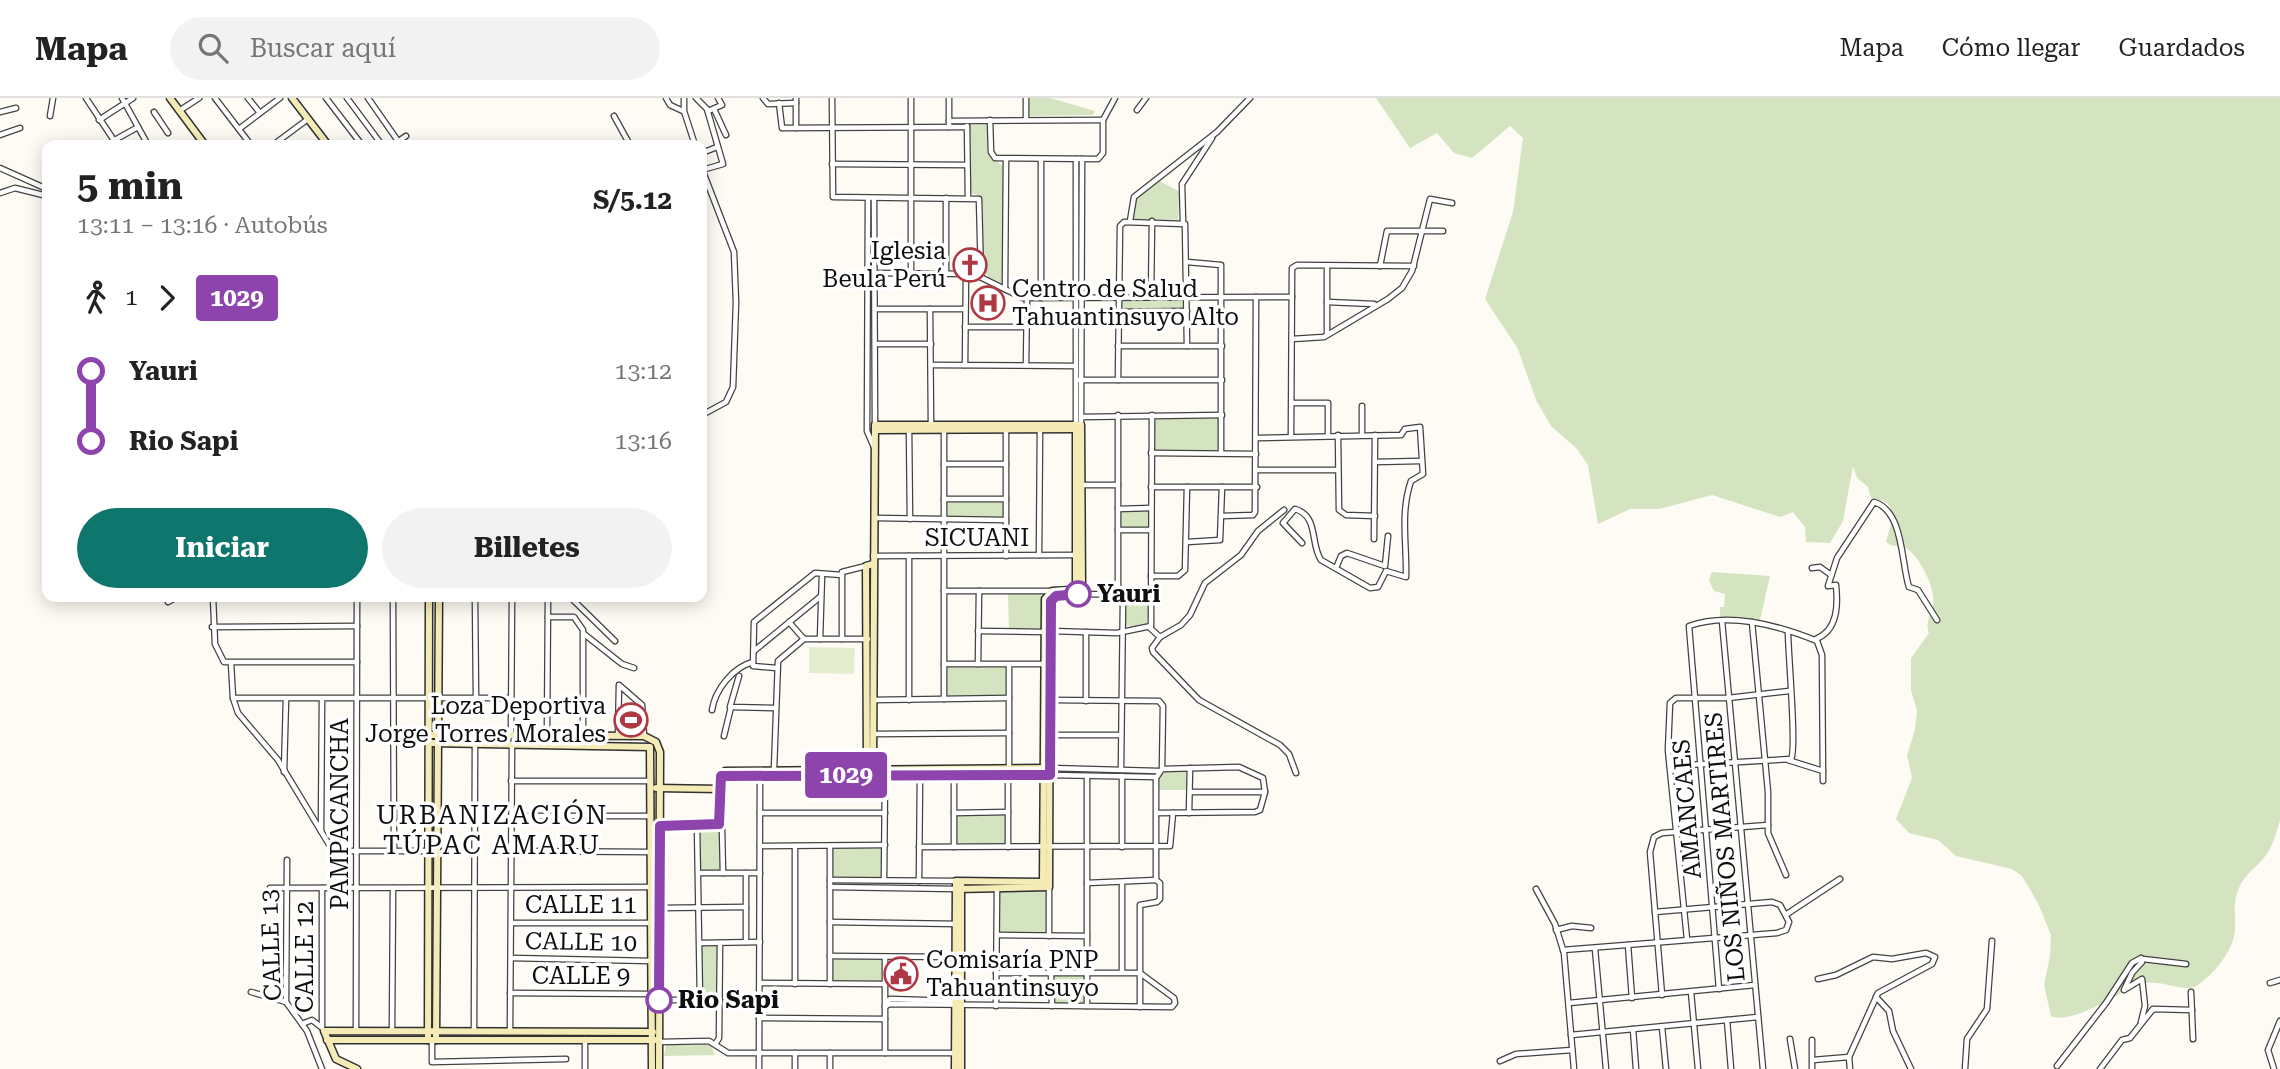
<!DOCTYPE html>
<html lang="es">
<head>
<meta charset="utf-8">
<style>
	:root { --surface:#fff; --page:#f2f2f2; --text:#222; --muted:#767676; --line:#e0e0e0; --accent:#0f766e }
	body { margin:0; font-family:"Roboto Serif",serif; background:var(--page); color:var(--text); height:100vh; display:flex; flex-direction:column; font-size:26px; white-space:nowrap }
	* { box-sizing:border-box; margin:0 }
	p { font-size:23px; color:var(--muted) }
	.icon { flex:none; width:38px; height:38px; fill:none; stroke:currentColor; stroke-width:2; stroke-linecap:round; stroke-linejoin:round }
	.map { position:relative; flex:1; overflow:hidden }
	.panel { position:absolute; left:42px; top:42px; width:665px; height:462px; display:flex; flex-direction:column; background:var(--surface); border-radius:14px; box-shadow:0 4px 18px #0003 }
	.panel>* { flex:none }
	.badge { padding:0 14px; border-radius:5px; font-size:24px; line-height:46px }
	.map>.badge { position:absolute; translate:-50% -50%; box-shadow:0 0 0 4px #fff }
	.legs { display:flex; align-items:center; gap:10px; height:77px; padding:0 35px; font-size:23px }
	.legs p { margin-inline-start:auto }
	.head { display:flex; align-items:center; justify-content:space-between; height:119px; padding:0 35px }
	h1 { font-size:38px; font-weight:700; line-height:52px }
	.primary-button { display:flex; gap:14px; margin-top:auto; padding:14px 35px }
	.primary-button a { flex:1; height:80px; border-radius:42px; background:var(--accent); color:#fff; font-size:28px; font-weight:700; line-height:80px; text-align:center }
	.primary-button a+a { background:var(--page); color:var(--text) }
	ul { padding:0 35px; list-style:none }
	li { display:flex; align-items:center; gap:24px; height:70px; font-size:26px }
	li i { display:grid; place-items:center; width:10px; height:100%; margin:0 9px; background:currentColor }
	li i::after { content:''; width:18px; height:18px; margin:-9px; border:5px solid; border-radius:50%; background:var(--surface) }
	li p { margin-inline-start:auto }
	li:first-child i { background:linear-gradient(#0000 50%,currentColor 0) }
	li:last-child i { background:linear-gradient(currentColor 50%,#0000 0) }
	header { display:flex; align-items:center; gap:42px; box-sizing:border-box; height:98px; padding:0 35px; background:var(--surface); border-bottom:2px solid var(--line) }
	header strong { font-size:33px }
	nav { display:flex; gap:38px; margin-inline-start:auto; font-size:24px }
	.search { width:490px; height:63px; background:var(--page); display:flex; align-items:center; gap:18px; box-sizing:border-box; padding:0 24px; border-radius:38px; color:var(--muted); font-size:26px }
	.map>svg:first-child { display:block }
</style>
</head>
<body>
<header>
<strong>Mapa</strong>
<div class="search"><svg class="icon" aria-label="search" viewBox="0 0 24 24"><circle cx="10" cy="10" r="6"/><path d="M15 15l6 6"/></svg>Buscar aquí</div>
<nav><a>Mapa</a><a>Cómo llegar</a><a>Guardados</a></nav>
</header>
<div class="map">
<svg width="2280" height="971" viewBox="0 0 2280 971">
	<rect width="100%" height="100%" fill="#fdfbf3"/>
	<g fill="#d5e4c0">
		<polygon points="1028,0 1050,0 1095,13 1093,17 1028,18"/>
		<path d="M1376,0H2280V723C2276,734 2273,748 2266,757C2258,769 2244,776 2239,790C2232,805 2236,817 2235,832C2234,852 2213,878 2196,888C2183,896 2155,877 2135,888C2116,897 2071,927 2051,918L2044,887L2050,858L2051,837L2038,805L2022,778L2012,771L1956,758L1938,742L1909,735L1896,721L1912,680L1907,657L1915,632L1917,612L1911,593V560L1929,535C1925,525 1930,518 1933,508C1937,493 1920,458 1906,450C1899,446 1893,450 1886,444C1888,433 1898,416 1887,405C1883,402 1876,402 1871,400L1868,389L1857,380L1853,368L1843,423L1830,445L1806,444L1805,429L1793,414L1780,419L1712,397L1659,411H1630L1598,426L1588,367L1577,351L1551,328L1536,302L1518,251L1485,201L1513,114L1523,40L1510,28L1472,60L1454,55L1437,35L1410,50Z"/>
		<polygon points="988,26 988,56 1005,70 1003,185 1001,187 989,180 983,172 982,99 971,95 970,27"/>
		<polygon points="1158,82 1180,94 1178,122 1131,121 1135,101"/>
		<polygon points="1185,200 1185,212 1120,212 1119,201"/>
		<polygon points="1219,320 1219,352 1154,352 1154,321"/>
		<polygon points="1004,398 1004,421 946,420 946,399"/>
		<rect x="1120" y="412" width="29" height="18"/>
		<polygon points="1712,474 1770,478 1760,522 1720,520 1720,509 1724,509 1725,496 1714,493 1709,482"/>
		<polygon points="1008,496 1041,496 1041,531 1009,531"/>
		<polygon points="1124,501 1149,501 1147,528 1123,528"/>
		<polygon points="945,567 1008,568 1008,599 945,600"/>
		<polygon points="1163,673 1186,673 1188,692 1158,692 1158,679"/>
		<polygon points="955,716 1006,716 1006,746 955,745"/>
		<rect x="699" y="729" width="22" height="44"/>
		<polygon points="882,749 883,781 832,780 832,750"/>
		<polygon points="999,791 1047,791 1047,835 998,835"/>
		<polygon points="702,846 719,846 719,901 701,901"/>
		<polygon points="832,860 883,861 883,884 832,884"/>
		<rect x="1054" y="877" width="31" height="29"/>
		<polygon points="666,947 711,947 715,957 664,958"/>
	</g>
	<polygon fill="#e5edd1" points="809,549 855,550 854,576 809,575"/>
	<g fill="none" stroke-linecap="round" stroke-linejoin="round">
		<defs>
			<g id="street">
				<polyline points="86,0 117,47"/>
				<polyline points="122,0 148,47"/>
				<polyline points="215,0 251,47"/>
				<polyline points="248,0 260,15"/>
				<polyline points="326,0 362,47"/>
				<polyline points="347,0 382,47"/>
				<polyline points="368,0 398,43"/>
				<polyline points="666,0 670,7 683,13"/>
				<polyline points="684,0 684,13 695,47"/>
				<polyline points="696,0 707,11 723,66 702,72"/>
				<polyline points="763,0 768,6 796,5"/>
				<polyline points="832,0 833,99 979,101 981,179"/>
				<polyline points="779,5 782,30 967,29"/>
				<polyline points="714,11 726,37"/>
				<polyline points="1137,12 1146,0"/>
				<polyline points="179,13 199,0"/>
				<polyline points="708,13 722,7 718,0"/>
				<polyline points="0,14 16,10"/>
				<polyline points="154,14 168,35"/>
				<polyline points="50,18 53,0"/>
				<polyline points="614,18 630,47"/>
				<polyline points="99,22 133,0"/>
				<polyline points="990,22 991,54 995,60 1098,61 1103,55 1103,22 1115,0"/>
				<polyline points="1026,22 1026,0"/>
				<polyline points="949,23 1103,22"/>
				<polyline points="967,28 968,100"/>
				<polyline points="949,29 949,0"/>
				<polyline points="796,30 796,0"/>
				<polyline points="239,31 280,0"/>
				<polyline points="0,37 20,30"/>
				<polyline points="113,43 138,29"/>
				<polyline points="273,47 308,21"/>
				<polyline points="393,47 406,38"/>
				<polyline points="702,55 717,49"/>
				<polyline points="832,66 967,67"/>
				<polyline points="0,70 47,91"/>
				<polyline points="702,71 734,154 736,204 733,289 726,304 702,317"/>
				<polyline points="0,95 15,90 47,98"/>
				<polyline points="868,101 867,333 874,349"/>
				<polyline points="874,101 875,327"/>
				<polyline points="1130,123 1134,99 1217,34 1250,0"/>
				<polyline points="1183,124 1182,86 1212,40"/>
				<polyline points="1187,164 1221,167 1221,355"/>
				<polyline points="1327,168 1327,236"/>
				<polyline points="1380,168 1387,133 1443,133"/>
				<polyline points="867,175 974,176 1023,200 1292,199"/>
				<polyline points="911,176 911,0"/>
				<polyline points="946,176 946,100"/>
				<polyline points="1005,191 1006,61"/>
				<polyline points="1151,199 1152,123"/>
				<polyline points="1041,200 1041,61"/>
				<polyline points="1327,204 1374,206"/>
				<polyline points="875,211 965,211"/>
				<polyline points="930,211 931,326"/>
				<polyline points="1118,214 1187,213"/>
				<polyline points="965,229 1027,229"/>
				<polyline points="1292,241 1324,239 1388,201 1402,190 1412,173 1430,101 1452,105"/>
				<polyline points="875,246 931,246"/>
				<polyline points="1118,248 1222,248"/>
				<polyline points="931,267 1076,268"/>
				<polyline points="965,267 966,176"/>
				<polyline points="1026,267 1027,200"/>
				<polyline points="1079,282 1222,282"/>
				<polyline points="1118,282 1120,128 1124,124 1185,126 1187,248"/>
				<polyline points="1292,305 1328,305 1328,337"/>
				<polyline points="1118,317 1118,494 1123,501 1121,671"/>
				<polyline points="1081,319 1222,317"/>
				<polyline points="1076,327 1076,61"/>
				<polyline points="1081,327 1082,61"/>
				<polyline points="1006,329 1006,458"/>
				<polyline points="909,331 910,421"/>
				<polyline points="1291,337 1292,170 1297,167 1414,168"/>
				<polyline points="1338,337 1339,412 1346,417 1375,418"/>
				<polyline points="1362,337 1362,308"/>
				<path d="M1256,340L1401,337L1405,331L1420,329L1423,376L1411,383C1400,415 1407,446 1406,479L1386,473L1378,489L1370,490L1321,462C1310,446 1319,418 1295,411L1283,425L1302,445"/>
				<polyline points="1151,355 1256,356"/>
				<polyline points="1375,364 1420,363"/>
				<polyline points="944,366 1006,366"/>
				<polyline points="1256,372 1338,372"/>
				<polyline points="1082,387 1118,387"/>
				<polyline points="1151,389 1257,389"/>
				<polyline points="944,401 1006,401"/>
				<polyline points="1118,411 1151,410"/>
				<polyline points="1222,418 1253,417 1255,414 1256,199"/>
				<polyline points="875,420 1006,422"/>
				<polyline points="1118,432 1151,432"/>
				<polyline points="1374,441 1375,337"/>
				<polyline points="1187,444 1220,442 1222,389"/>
				<polyline points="1039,457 1040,331"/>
				<polyline points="873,458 1077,457"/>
				<polyline points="1336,470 1341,458 1347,455 1385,468 1388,438"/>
				<polyline points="1812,470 1820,469 1831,477"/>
				<polyline points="1151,478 1178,478 1185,472 1187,389"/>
				<polyline points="944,493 1052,493"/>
				<polyline points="1078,496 1151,497"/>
				<polyline points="213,499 215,546 224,564 357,564"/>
				<polyline points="393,499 394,753"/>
				<polyline points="475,499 476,600"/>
				<polyline points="570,499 615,543"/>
				<polyline points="168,504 177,499"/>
				<polyline points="548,519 574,519 583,532 583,636"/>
				<polyline points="1722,523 1763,971"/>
				<polyline points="789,524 804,541"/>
				<polyline points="1752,524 1768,694 1768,735 1786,777"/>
				<polyline points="212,529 357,528"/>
				<polyline points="1150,530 1160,539 1152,550 1153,554 1199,602 1280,647 1289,656 1296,675"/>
				<polyline points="978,533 1045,534"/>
				<polyline points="1050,533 1117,535 1151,528 1152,317"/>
				<polyline points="584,536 622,566 634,570"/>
				<polyline points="1160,539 1181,527 1190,517 1205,485 1241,457 1258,433 1284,412"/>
				<polyline points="820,541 822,477"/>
				<polyline points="842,541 842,474 866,468"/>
				<path d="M1816,541C1838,532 1838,507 1836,487L1828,488L1837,460L1874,404C1904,413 1901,465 1909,489L1918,492L1937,522"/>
				<polyline points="754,553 820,499"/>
				<polyline points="231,565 233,600 238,615 278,662 333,753 428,753"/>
				<polyline points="944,566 1044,566"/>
				<polyline points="978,566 979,493"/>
				<polyline points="776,570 753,568 754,524 815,475 842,477"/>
				<polyline points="739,578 730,609 775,610"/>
				<polyline points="233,600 511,600"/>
				<polyline points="944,601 944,331"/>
				<polyline points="873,602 1009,600"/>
				<polyline points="909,602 909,458"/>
				<polyline points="1050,602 1159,603 1163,608 1162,671 1156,680 1156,782 1160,785 1160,801 1157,804 1140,807 1140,909"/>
				<polyline points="1086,603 1086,534"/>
				<path d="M712,612C715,592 733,569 753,564"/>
				<polyline points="547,636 548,499"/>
				<polyline points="873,636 1009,635"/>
				<polyline points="511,637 512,499"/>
				<polyline points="618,637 619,587 642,607 644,638"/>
				<polyline points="1050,637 1121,637"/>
				<polyline points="724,638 731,609"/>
				<polyline points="1788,662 1823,673"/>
				<path d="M1670,668L1791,661C1797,652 1788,554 1788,534"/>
				<polyline points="1009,670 1009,567"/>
				<polyline points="1050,670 1158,673"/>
				<polyline points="774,671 778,563 804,541 868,541"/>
				<polyline points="284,674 286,601"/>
				<polyline points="1050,677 1156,679"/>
				<polyline points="1122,678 1122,749"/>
				<polyline points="511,683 651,683"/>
				<polyline points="1190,694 1265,694"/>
				<polyline points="760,715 885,715"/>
				<polyline points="954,715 1008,714"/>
				<polyline points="1157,715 1255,714 1260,712 1265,694 1263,680 1239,669 1162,671"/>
				<polyline points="1189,715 1190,670"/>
				<polyline points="511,718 650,718"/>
				<polyline points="719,726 722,731 723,775"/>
				<polyline points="697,728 700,902"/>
				<polyline points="321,733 322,601"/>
				<polyline points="760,748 885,747"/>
				<polyline points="919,749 1170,748 1173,715"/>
				<polyline points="954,749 954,678"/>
				<polyline points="1008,749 1008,678"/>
				<polyline points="511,753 650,754"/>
				<polyline points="287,762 286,904 307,933 322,971"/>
				<polyline points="699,775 760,775"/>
				<polyline points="830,782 956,783"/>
				<polyline points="884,782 885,678"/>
				<polyline points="919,783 920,678"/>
				<polyline points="1122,784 1122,874"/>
				<polyline points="1087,785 1156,782"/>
				<polyline points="830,789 956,791"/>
				<polyline points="1049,789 1049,838"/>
				<polyline points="270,790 659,789"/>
				<polyline points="1536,791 1555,826 1564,855 1574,971"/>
				<polyline points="659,810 746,809"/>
				<polyline points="1787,816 1840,781"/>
				<polyline points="830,824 959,826"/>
				<polyline points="511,825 651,825"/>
				<polyline points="1556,832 1572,828 1591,830"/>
				<polyline points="997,837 1087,838"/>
				<polyline points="1687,841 1668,652 1670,605 1676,600 1728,600 1789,593"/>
				<polyline points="746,844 746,775"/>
				<polyline points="701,845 760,844"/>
				<polyline points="1628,847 1632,900"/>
				<polyline points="1595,851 1606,971"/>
				<polyline points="1563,852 1777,835 1786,832 1789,824 1780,807 1772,804 1655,814"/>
				<polyline points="830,858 955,859"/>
				<polyline points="885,859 885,955"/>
				<polyline points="511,860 651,863"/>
				<polyline points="2143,861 2186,866"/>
				<polyline points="1051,875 1052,908"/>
				<polyline points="1818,881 1836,877 1873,859 1892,861 1926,855 1935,859 1932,866 1878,895 1849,959 1850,971"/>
				<polyline points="760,885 885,886"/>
				<polyline points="2270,885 2280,882"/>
				<polyline points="795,886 795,748"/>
				<polyline points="830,886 830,748"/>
				<path d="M1719,891L1689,528C1729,514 1780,528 1817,543L1822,557L1823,683"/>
				<polyline points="251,894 286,904"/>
				<polyline points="1691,894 1698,971"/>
				<polyline points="2191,894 2193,941"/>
				<polyline points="510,895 651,896"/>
				<polyline points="1662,897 1650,754 1654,739 1662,735 1768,727"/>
				<polyline points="1876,899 1889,913 1893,933 1911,971"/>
				<polyline points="659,902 720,902"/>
				<polyline points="886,904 890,901 956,903"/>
				<polyline points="1569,905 1755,887"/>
				<polyline points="996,908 997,790"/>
				<polyline points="1087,908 1087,678"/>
				<polyline points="885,909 889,906 1172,909 1175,905 1174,900 1140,875 996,875"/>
				<polyline points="759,920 885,921"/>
				<polyline points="1727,922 1731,971"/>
				<polyline points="302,926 312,922 321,929"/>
				<polyline points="322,929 322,790"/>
				<polyline points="1662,929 1666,971"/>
				<polyline points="1633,931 1636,971"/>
				<polyline points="356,933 357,499"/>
				<polyline points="392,934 393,790"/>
				<polyline points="474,934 475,646"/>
				<polyline points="510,934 512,646"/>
				<polyline points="1571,937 1758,919"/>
				<polyline points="1790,941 1795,971"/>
				<polyline points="432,942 432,964 566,961"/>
				<polyline points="659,944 709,943 728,955 958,955"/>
				<polyline points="716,945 719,940 720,845"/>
				<polyline points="1813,962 1849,959"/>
				<polyline points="1500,963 1516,956 1572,952"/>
				<polyline points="2057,968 2106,905 2132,865 2141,860 2142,864 2132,875 2124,892 2142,881 2145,908 2141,924"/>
				<polyline points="585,971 585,941"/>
				<polyline points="759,971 760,678"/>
				<polyline points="795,971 795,955"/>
				<polyline points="830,971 830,955"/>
				<polyline points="1812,971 1812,942"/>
				<polyline points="1965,971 1967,941 1987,911 1992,843"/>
				<polyline points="2100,971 2122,942 2130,940 2153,911 2192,912"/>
				<polyline points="2274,971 2268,952 2280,923"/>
			</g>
			<g id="secondary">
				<polyline points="170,0 205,47"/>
				<polyline points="292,0 328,47"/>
				<polyline points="875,332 1079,331"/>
				<polyline points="430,637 644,638 656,644 660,654 659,971"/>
				<polyline points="430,645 650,649 652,971"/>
				<polyline points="867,670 866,468 873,466"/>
				<polyline points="873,670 875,327 1081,327 1082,490 1078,496 1056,498 1050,503 1049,789 956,791"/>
				<polyline points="721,678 1048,678"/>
				<polyline points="656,690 721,691"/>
				<polyline points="660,728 719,726 721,678 725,673 1048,670"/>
				<polyline points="1043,784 1045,501 1052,493 1072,492 1076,488 1076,327"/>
				<polyline points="327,942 655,942"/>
				<polyline points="428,942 429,499"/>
				<polyline points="436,942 439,499"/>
				<polyline points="357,971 336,961 324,933 653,934"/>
				<polyline points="955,971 956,783 1046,784"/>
				<polyline points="961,971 961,787"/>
			</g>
		</defs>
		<use href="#street" stroke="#424242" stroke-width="7"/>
		<use href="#secondary" stroke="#313131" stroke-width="9"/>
		<use href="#street" stroke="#fff" stroke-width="4.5"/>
		<use href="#secondary" stroke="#f5ebb7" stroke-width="6"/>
	</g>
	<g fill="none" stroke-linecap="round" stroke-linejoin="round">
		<defs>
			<polyline id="line-1" points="659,902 660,728 719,726 721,678 1050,677 1051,503 1056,498 1078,496"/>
		</defs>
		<use href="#line-1" stroke="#fff" stroke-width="16"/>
		<use href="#line-1" stroke="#8e44ad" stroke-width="10"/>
	</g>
	<defs>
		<symbol id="church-ring" viewBox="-11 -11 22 22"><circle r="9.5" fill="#fff" stroke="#ae3944" stroke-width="1.5"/><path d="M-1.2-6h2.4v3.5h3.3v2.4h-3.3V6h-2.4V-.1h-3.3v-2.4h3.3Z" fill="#ae3944"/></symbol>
		<symbol id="hospital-ring" viewBox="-11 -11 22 22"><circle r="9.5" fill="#fff" stroke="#ae3944" stroke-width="1.5"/><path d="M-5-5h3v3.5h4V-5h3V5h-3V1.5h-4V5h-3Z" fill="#ae3944"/></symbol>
		<symbol id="stadium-ring" viewBox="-11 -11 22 22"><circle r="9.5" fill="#fff" stroke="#ae3944" stroke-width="1.5"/><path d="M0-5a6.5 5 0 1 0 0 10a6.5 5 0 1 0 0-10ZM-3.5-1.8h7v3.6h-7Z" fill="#ae3944"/></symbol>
		<symbol id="civic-ring" viewBox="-11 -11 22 22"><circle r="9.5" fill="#fff" stroke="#ae3944" stroke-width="1.5"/><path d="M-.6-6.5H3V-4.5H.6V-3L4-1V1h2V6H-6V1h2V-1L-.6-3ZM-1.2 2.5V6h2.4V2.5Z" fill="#ae3944"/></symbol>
	</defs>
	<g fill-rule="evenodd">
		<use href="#church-ring" x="951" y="148" width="38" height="38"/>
		<use href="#hospital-ring" x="969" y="186" width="38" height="38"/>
		<use href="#stadium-ring" x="612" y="603" width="38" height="38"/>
		<use href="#civic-ring" x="882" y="857" width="38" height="38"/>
	</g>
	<g fill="#fff" stroke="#8e44ad" stroke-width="3.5">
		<circle cx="1078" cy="496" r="12"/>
		<circle cx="659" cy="902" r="12"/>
	</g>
	<g text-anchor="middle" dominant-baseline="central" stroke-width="7" stroke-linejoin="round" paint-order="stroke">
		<g font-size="24" fill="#0f0f0f" stroke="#fff" text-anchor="end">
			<text x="946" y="153">Iglesia<tspan x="946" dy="28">Beula Perú</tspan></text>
			<text x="1012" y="191" text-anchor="start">Centro de Salud<tspan x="1012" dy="28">Tahuantinsuyo Alto</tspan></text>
			<text x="606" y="608">Loza Deportiva<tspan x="606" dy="28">Jorge Torres Morales</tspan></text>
			<text x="926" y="862" text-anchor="start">Comisaría PNP<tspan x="926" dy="28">Tahuantinsuyo</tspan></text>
		</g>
		<g font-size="24" fill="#0f0f0f" stroke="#fff">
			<text x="977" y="440">SICUANI</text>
			<text transform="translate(1687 711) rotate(-95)">AMANCAES</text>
			<text transform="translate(340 716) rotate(-90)">PAMPACANCHA</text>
			<text transform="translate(1725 749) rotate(-95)">LOS NIÑOS MARTIRES</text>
			<text x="581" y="807">CALLE 11</text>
			<text transform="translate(581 844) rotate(1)">CALLE 10</text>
			<text transform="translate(271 847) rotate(-92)">CALLE 13</text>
			<text transform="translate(305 859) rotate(-90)">CALLE 12</text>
			<text x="581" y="878">CALLE 9</text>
		</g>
		<g font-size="24" font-weight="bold" fill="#0f0f0f" stroke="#fff" text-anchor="start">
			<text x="1097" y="496">Yauri</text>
			<text x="678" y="902">Rio Sapi</text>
		</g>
		<g font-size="26" letter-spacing="2" fill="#0f0f0f" stroke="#fff">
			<text x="492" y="717">URBANIZACIÓN<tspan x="492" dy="30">TÚPAC AMARU</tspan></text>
		</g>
	</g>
</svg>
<b class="badge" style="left:846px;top:677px;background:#8e44ad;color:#fff">1029</b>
<section class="panel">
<div class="head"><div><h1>5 min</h1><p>13:11 – 13:16 · Autobús</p></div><b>S/5.12</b></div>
<div class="legs"><svg class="icon" aria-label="walk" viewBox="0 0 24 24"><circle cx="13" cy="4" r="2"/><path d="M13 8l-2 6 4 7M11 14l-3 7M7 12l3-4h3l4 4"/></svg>1<svg class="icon" aria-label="forward" viewBox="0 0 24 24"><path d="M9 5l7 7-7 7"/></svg><b class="badge" style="background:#8e44ad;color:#fff">1029</b></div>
<ul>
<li><i style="color:#8e44ad"></i><b>Yauri</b><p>13:12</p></li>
<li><i style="color:#8e44ad"></i><b>Rio Sapi</b><p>13:16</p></li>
</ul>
<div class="primary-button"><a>Iniciar</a><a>Billetes</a></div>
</section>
</div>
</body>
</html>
